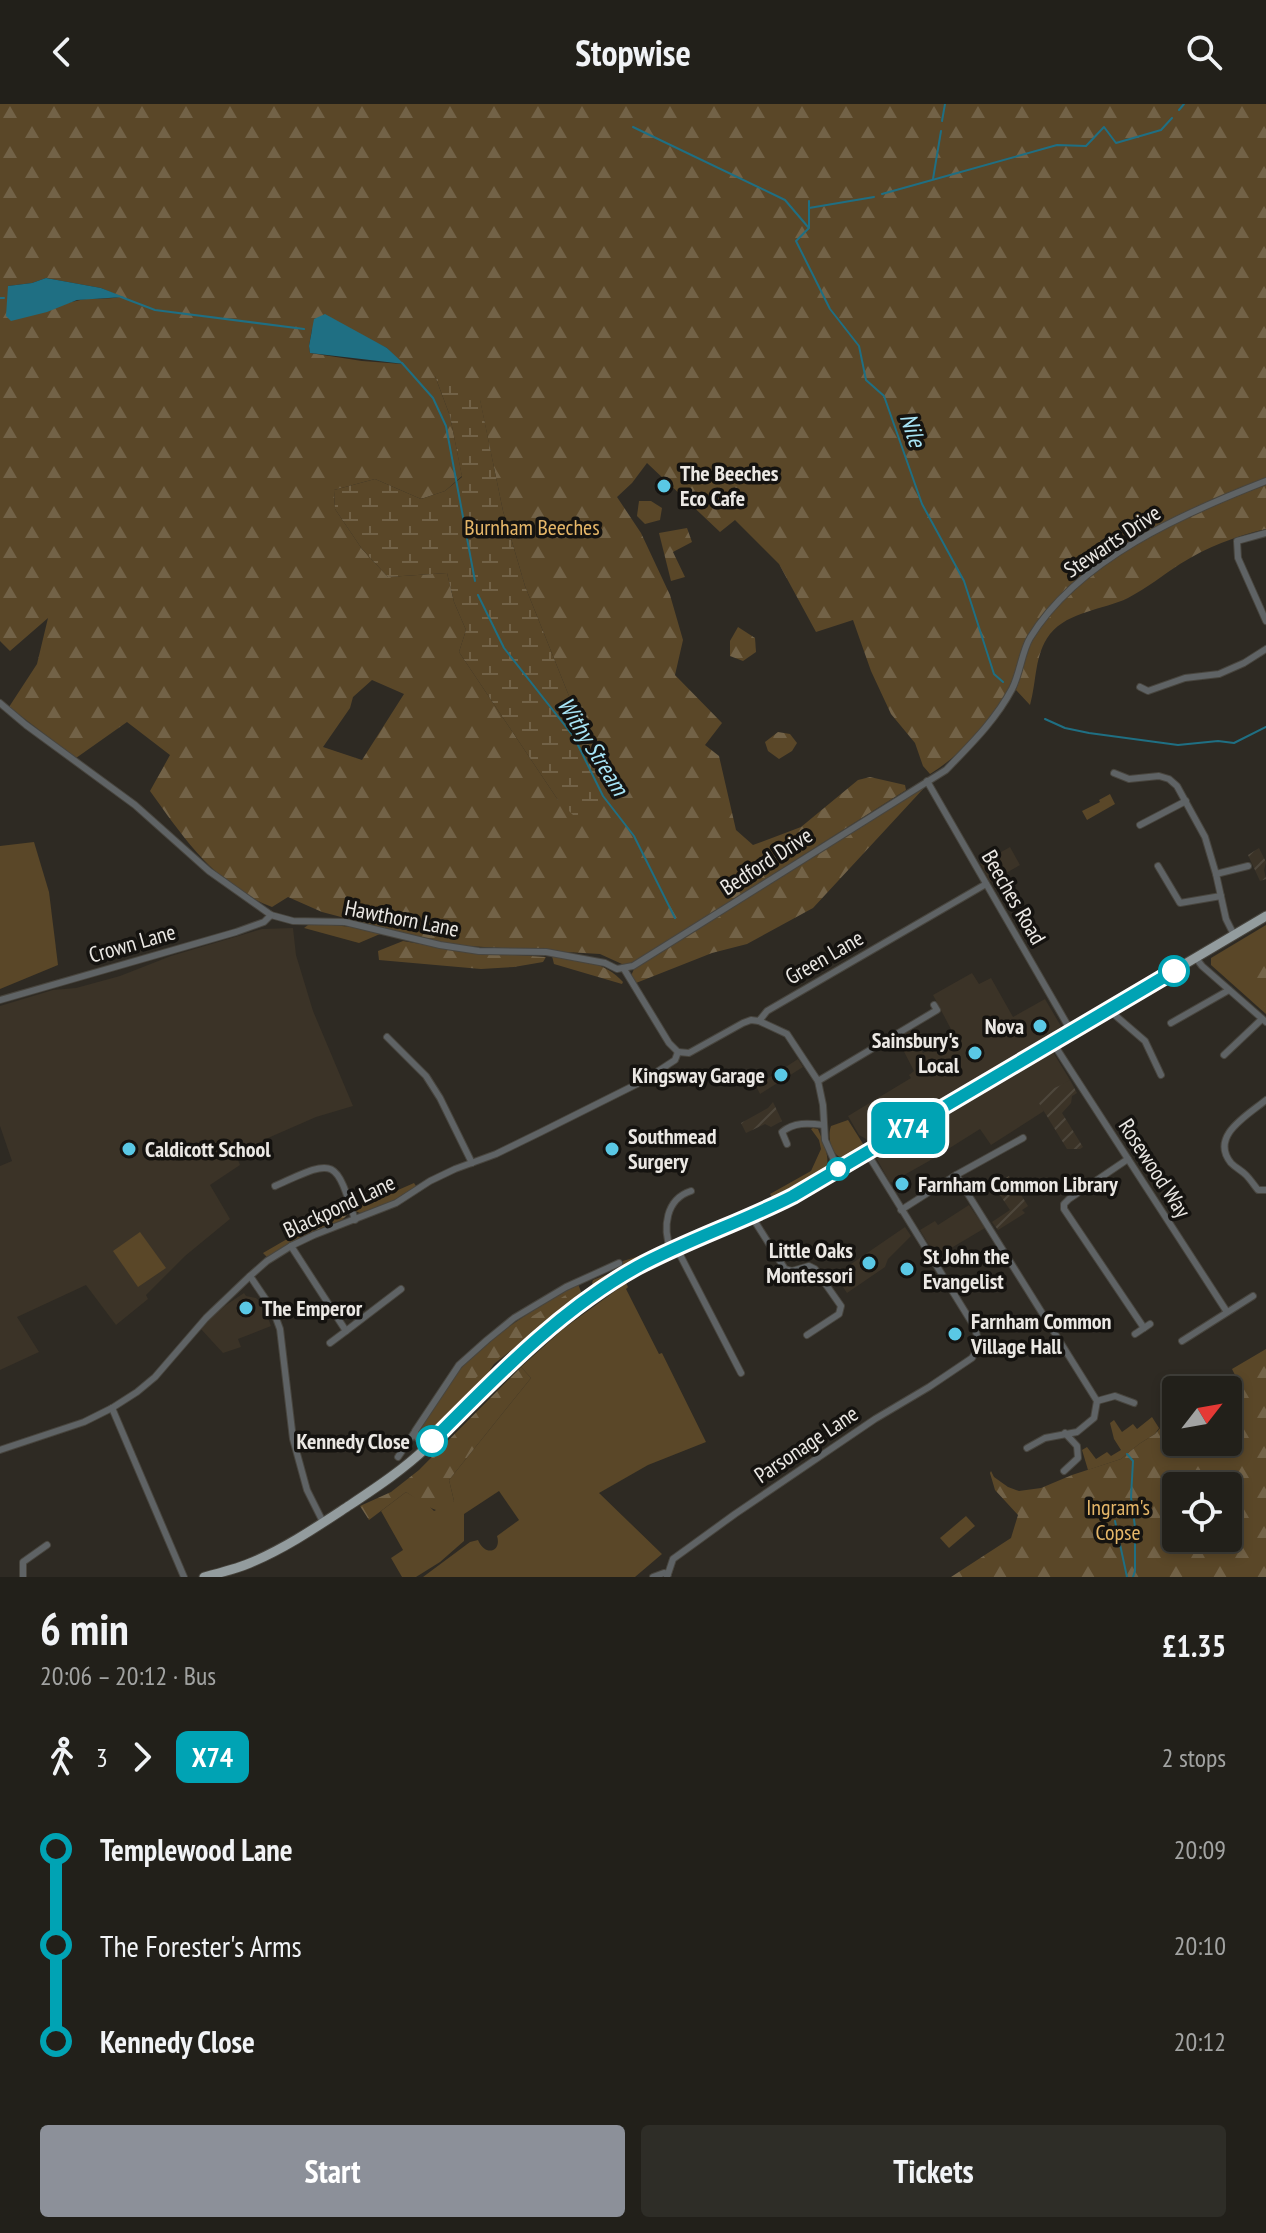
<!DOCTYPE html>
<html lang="en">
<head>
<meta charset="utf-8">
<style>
	:root { --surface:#22201a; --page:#2e2d27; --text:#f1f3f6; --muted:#a2a3a2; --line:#3f3e39; --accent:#8c9099 }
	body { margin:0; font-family:"PT Sans Narrow",sans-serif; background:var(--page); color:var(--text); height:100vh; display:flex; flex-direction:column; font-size:30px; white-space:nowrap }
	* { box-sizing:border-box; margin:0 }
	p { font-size:26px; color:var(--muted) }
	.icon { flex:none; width:44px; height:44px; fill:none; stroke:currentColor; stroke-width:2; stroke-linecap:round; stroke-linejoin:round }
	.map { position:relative; height:1473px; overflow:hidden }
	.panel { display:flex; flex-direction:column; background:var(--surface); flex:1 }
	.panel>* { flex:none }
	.badge { padding:0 16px; border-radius:12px; font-size:28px; line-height:52px }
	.needle { width:52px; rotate:59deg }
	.fabs { position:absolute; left:1162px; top:1272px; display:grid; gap:16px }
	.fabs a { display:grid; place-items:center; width:80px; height:80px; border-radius:8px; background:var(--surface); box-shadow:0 4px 12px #0003,0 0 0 2px var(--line); font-size:40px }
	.map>.badge { position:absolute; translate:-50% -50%; box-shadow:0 0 0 4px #fff }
	.legs { display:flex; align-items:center; gap:12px; height:88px; padding:0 40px; font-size:26px }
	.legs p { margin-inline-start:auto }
	.overview { display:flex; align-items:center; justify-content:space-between; height:136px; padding:0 40px }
	h1 { font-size:44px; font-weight:600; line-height:60px }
	.cta { display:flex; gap:16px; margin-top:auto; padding:16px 40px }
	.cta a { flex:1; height:92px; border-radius:8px; background:var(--accent); color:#fff; font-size:32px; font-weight:600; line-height:92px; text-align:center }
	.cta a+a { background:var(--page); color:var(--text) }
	ul { padding:0 40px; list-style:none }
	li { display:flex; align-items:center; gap:28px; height:96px; font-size:30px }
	li i { display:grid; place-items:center; width:12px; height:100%; margin:0 10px; background:currentColor }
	li i::after { content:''; width:20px; height:20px; margin:-10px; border:6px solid; border-radius:50%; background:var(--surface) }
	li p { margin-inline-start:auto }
	li:first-child i { background:linear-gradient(#0000 50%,currentColor 0) }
	li:last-child i { background:linear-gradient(currentColor 50%,#0000 0) }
	header { display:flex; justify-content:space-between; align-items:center; height:104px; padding:0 40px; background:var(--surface); font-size:36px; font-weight:600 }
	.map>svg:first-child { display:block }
</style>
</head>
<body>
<header><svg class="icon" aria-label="back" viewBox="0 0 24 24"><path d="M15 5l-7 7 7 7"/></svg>Stopwise<svg class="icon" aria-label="search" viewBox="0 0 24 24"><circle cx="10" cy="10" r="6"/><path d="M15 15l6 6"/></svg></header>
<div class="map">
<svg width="1266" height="1473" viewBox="0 0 1266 1473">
	<defs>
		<pattern id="industrial-furrows" width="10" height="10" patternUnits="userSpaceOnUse" patternTransform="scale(2)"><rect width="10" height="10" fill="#3b3327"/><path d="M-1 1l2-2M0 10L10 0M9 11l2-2" fill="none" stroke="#4e473c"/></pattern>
		<pattern id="forest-firs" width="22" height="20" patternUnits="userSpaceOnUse" patternTransform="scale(2)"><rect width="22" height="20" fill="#5a4728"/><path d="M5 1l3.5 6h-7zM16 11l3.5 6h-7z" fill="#726247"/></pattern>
		<pattern id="wetland-marsh" width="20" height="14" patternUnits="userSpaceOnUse" patternTransform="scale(2)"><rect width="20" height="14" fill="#5a4728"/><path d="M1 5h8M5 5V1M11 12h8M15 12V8" fill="none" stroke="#726247"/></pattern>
	</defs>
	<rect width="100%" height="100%" fill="#2e2a23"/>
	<g fill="#3b3327">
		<polygon points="1010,743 1020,761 990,778 980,760"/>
		<polygon points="293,824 296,851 313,907 353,1002 316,1013 268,1034 237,1053 240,1061 210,1081 230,1115 185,1152 146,1191 148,1195 116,1221 86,1181 17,1213 39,1248 0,1266 0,1062 12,1057 0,1022 0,902 53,886 76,884 120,872 171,852 262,825"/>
		<polygon points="972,869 979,880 991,874 1013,913 1045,895 1062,924 1045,935 1070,976 1059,983 1035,991 1044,1007 991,1041 980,1025 929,1057 890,1079 866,1035 859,1031 848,1012 911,974 909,971 914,967 897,934 910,927 923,949 954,931 933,891"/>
		<polygon points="798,955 803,963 760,990 756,982"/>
		<polygon points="969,1101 985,1124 936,1153 920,1126 935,1117 938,1121"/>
		<polygon points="905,1123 911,1132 888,1155 885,1163 847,1189 835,1171"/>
		<polygon points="244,1189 246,1192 256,1194 263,1200 271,1222 238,1235 241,1243 223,1249 200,1224 226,1201"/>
	</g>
	<g fill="url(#industrial-furrows)">
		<polygon points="1259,744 1266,758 1264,766 1266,775 1260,777 1248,751"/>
		<polygon points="1070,976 1077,989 1072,992 1071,999 1062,1009 1083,1043 1080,1045 1067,1045 1034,991 1051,982 1054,984 1059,982"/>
		<polygon points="773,998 782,1017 771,1023 765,1020 746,1029 741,1019 768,1004"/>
		<polygon points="1009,1072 1028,1102 1022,1106 1025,1109 998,1126 992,1118 1010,1106 1000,1091 1005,1087 999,1078"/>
	</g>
	<g fill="#5a4728">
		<polygon points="1110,690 1115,700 1087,716 1082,707 1100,698 1099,696"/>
		<polygon points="34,738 49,788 58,861 0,885 0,742"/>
		<polygon points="322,820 352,823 380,830 359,839 304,824 308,821"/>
		<polygon points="1266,821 1266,910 1211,861 1211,854"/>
		<path d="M848,1016L865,1043C860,1046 852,1053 847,1054C831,1056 827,1032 831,1022Z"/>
		<path d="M813,1024L818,1025C822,1035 831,1054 826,1064C820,1074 785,1089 774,1096L770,1090L811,1067L821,1045L819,1036L811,1025Z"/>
		<path d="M414,1079L416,1082C400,1095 379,1104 360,1109L355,1107L354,1102L373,1097Z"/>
		<polygon points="140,1128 166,1164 138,1183 113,1147"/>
		<polygon points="649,1149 648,1153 598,1182 594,1182 592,1179 593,1176 615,1167 623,1157"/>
		<path d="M626,1179L628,1183L626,1185L659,1250L662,1249L706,1338L648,1361L599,1389L662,1450L635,1473H423L470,1438L478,1436C485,1453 502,1448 497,1432L519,1416L499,1387L464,1410V1437L440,1458L416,1473H402L391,1454L403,1446L381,1407L406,1388L428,1401L434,1407L454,1397L449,1376L531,1274L521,1263L563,1225Z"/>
		<path d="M578,1180L582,1190L494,1260L482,1278L424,1333L418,1326C432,1306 444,1282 461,1264C494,1228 536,1204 578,1180Z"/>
		<polygon points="1152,1313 1159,1324 1155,1330 1139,1340 1121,1355 1088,1366 1082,1346 1087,1343 1096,1355 1107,1348 1111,1352 1121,1346 1114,1335 1110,1319 1114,1316 1122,1328 1133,1320 1137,1325"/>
		<polygon points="966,1412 975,1422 949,1444 940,1434"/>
	</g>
	<g fill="url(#forest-firs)" fill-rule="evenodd">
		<path d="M0,0H1266V375C1171,410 1086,449 1027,535C1020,545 1021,558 1016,569C1000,609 967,647 930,670L923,662L915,639L891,610L871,567L853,516L816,528L779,460L735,416L720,428L647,359L632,379L617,393L641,429L670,491L683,536L675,571L722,619L705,641L719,652L736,726L753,741L801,723L858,676L870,673L905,681L906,686L630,861L622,860L600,850L467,842L429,836L322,808L288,793L272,803C216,782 183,733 150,687L170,651L127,618L76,654L9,603L37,560L48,514L10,547L0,537ZM46,174L101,184L122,193C107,196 90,193 76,197C60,200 47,208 31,211L8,182L32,179ZM312,225L366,234L387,244L402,260L362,257L310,249L309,242ZM435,272L460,282L480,296L503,407L525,482L597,662L558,696L459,548L466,526L454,498L447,469L388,473L362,445L335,405L334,386L375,375L421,395L445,387L462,372L450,312ZM372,576L404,590L362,656L323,643L350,604L353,593Z"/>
		<path d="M1266,381V425C1236,432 1207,443 1180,460C1163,471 1147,484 1128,494C1103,506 1069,507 1050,530C1034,551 1037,577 1030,601L1016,586C1022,566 1026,545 1036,528C1044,514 1058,502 1069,491C1125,438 1195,407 1266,381Z"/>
		<polygon points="639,397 651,397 662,404 660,416 645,420 637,412"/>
		<polygon points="687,424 692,438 673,448 685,473 671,477 659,429"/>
		<polygon points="738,523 755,534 756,548 743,557 730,552 730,537"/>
		<polygon points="778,628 790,630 797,639 792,647 779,655 768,647 765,638"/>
		<polygon points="921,683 924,684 813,804 747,840 712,849 636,879 631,872 634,865"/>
		<polygon points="403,837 467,848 546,853 543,858 514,863 481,865 379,856 378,847"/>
		<path d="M552,852C578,854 605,858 623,878L622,880L554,860Z"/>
		<polygon points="1261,861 1266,861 1266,904 1253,890 1245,869"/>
		<polygon points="343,1106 346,1107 348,1110 342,1116 315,1127 267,1153 263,1149 313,1120"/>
		<polygon points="575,1185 577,1190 512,1242 470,1279 461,1269 492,1238"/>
		<path d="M1266,1245V1473H951L1011,1434L1018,1411L995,1386L990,1369L991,1367L994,1373L1008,1383L1019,1387L1041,1384L1072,1371L1121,1355L1139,1340L1155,1330L1162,1322L1176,1313V1338H1228V1286H1216L1236,1273L1232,1265ZM1176,1382H1228V1434H1176Z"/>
		<path d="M521,1263L531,1274L449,1376L454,1397L443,1408C430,1406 417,1395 406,1388L369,1416L360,1402L391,1388L419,1366Z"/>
	</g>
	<polygon fill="url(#wetland-marsh)" points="439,264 480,295 503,407 525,482 597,662 600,708 580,718 558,696 459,548 466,526 454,498 447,469 388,473 362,445 335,405 334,386 375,375 421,395 445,387 462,373 450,312 435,272"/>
	<g fill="#1f6f83">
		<polygon points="46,174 101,184 124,193 77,196 47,208 11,217 6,212 8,182 32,179"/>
		<polygon points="325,210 387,244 404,260 310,249 309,242 314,215"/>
	</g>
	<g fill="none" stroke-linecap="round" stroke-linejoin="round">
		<g stroke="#1f6f83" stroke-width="2">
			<polyline points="1179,6 1184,0"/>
			<polyline points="942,17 945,0"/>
			<polyline points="633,23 785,96 808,123"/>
			<polyline points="933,75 941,27"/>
			<polyline points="882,90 1057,41 1086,42 1104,23 1116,39 1161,26 1172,14"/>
			<polyline points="809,97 809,124 796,137 830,205 859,242 866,276 884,292 922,400 964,477 994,570 1003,578"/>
			<polyline points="809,104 874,93"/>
			<polyline points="121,193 155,206 304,225"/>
			<polyline points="0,194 4,194"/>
			<polyline points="402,259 433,294 446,322 475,477"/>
			<polyline points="478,491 504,544 574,633 603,692 634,732 675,814"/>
			<polyline points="1045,615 1065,624 1089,629 1178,641 1218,637 1234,639 1266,623"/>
			<polyline points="1127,1350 1133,1357 1131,1393 1135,1423 1135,1467 1133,1473"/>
			<polyline points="1115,1417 1127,1473"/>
		</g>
		<defs>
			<g id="minor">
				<polyline points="1266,429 1237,437 1238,454 1266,517"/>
				<polyline points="1140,583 1148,587 1185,574 1219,570 1244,559 1266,545"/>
				<path d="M0,599L26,621L135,701L209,767L271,811L293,817L345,818L440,841L479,847L546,848L605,859L617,865L633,862L946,666C970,641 995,617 1012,585C1020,570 1022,547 1030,534C1078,455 1184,409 1266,377"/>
				<polyline points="1114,669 1129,675 1159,672 1169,675 1177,682 1205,733 1216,770 1226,815 1234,831"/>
				<polyline points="927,677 1071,927"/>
				<polyline points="1140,721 1186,697"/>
				<polyline points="1158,762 1180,799 1221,792"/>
				<polyline points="1216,770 1248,762"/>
				<polyline points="1196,854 1202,862 1266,918"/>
				<polyline points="624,865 669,939 678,948"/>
				<polyline points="0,896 236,828 264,818 271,811"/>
				<polyline points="1109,906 1145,937 1161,971"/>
				<polyline points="759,917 787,930 818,977 823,1001 825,1036 838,1065"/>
				<polyline points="1171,919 1229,886"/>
				<polyline points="387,933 426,972 440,994 472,1059"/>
				<polyline points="1053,939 1227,1208"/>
				<polyline points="678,948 689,949 743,919 751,916 759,917 767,907 986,780"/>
				<polyline points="1224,951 1262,915"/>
				<polyline points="818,977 937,906 934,901"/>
				<path d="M1266,996C1248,1011 1209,1032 1231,1059C1236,1064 1241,1066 1246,1071C1250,1075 1254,1081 1258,1086H1266"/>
				<path d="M787,1040L782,1028C794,1018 808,1019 824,1021"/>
				<polyline points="1128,1055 1069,1095 1064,1100 1064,1105 1144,1224"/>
				<polyline points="956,1071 1097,1297 1094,1314 1077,1328 1045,1334 1027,1344"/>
				<path d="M275,1082C335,1055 335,1052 355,1116"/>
				<polyline points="901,1106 956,1071 1023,1034"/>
				<polyline points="752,1113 785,1165 792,1167 809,1162 815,1165 841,1202 839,1210 807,1231"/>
				<polyline points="291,1142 346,1227 330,1239"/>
				<polyline points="677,1145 741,1269"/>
				<path d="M671,1147C662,1123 666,1095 691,1087"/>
				<polyline points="250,1172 273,1206 280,1225 293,1335 307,1386 323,1418"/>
				<polyline points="346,1227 401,1185"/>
				<polyline points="1135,1230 1150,1220"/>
				<polyline points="1182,1237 1253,1192"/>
				<polyline points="1097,1297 1115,1292 1134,1299"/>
				<polyline points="112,1304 184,1473"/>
				<polyline points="425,1344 416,1332 415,1327 459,1261 487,1236 514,1214 566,1183 619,1159"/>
				<polyline points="0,1346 84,1318 112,1304 137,1288 155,1273 206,1214 250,1172 267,1157 291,1142 314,1131 396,1099 430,1077 455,1065 496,1050 541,1028 643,977 675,956 678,948"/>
				<polyline points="398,1353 414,1329"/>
				<polyline points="1064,1367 1078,1354 1077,1342 1065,1329"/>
				<polyline points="23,1473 23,1458 47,1441"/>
				<polyline points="653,1473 664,1469 668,1470"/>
				<path d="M667,1473L673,1455L735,1410L875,1315L929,1283L972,1254C981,1241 979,1233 972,1219L867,1049"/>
			</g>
			<path id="primary" d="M204,1473C220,1469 236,1465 250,1459C286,1444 318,1422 350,1401C377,1383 404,1365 427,1343C481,1291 530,1234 592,1191C653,1148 727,1126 793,1092L1266,812"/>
		</defs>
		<use href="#minor" stroke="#48453e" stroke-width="8"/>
		<use href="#primary" stroke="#48453e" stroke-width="11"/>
		<use href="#minor" stroke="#5f6365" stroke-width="6"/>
		<use href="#primary" stroke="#939c9e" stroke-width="9"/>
	</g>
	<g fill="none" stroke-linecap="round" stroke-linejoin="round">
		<defs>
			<path id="line-1" d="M432,1337C496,1273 558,1207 637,1163C687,1136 742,1118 793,1092L1174,867"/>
		</defs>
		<use href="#line-1" stroke="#fff" stroke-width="18"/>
		<use href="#line-1" stroke="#00a3b4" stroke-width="12"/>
	</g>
	<g fill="#5ac8e5" stroke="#151310" stroke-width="3">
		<circle cx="664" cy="382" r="8"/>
		<circle cx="1040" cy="922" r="8"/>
		<circle cx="975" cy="949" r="8"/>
		<circle cx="781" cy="971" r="8"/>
		<circle cx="129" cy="1045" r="8"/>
		<circle cx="612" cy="1045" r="8"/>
		<circle cx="902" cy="1080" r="8"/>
		<circle cx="869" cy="1159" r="8"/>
		<circle cx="907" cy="1165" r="8"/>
		<circle cx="246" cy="1204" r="8"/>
		<circle cx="955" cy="1230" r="8"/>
	</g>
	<g fill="#fff" stroke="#00a3b4" stroke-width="4">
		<circle cx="1174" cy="867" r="14"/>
		<circle cx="838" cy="1065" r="10"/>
		<circle cx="432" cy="1337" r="14"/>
	</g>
	<g text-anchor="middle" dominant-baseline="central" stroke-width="7" stroke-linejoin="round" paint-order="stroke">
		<g font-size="22" font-weight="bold" fill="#ebe8e4" stroke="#151310" text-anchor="start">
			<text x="680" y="369">The Beeches<tspan x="680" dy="25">Eco Cafe</tspan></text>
			<text x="1024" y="922" text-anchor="end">Nova</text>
			<text x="959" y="936" text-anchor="end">Sainsbury's<tspan x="959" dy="25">Local</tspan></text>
			<text x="765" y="971" text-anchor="end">Kingsway Garage</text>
			<text x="628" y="1032">Southmead<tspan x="628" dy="25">Surgery</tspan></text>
			<text x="145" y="1045">Caldicott School</text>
			<text x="918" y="1080">Farnham Common Library</text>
			<text x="853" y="1146" text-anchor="end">Little Oaks<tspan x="853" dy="25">Montessori</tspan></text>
			<text x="923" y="1152">St John the<tspan x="923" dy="25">Evangelist</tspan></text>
			<text x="262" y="1204">The Emperor</text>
			<text x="971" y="1217">Farnham Common<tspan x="971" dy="25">Village Hall</tspan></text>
		</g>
		<g font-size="22" fill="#e6b769" stroke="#151310">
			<text x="532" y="423">Burnham Beeches</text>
			<text x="1118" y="1403">Ingram's<tspan x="1118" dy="25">Copse</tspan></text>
		</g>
		<g font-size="22" fill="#ebe8e4" stroke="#151310">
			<text transform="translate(1112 437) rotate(-34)">Stewarts Drive</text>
			<text transform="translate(766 757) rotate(-33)">Bedford Drive</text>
			<text transform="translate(1014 793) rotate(60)">Beeches Road</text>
			<text transform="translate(402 814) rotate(11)">Hawthorn Lane</text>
			<text transform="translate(132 839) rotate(-16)">Crown Lane</text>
			<text transform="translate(824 853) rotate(-30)">Green Lane</text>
			<text transform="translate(1155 1064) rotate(57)">Rosewood Way</text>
			<text transform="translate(339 1102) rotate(-25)">Blackpond Lane</text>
			<text transform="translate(806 1340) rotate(-34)">Parsonage Lane</text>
		</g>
		<g font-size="22" font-weight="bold" fill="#ebe8e4" stroke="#151310" text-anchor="end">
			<text x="410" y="1337">Kennedy Close</text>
		</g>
		<g font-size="24" font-style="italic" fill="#a7e4f6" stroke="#151310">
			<text transform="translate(913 326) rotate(71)">Nile</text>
			<text transform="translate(593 642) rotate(58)">Withy Stream</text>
		</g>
	</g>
</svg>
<div class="fabs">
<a><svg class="needle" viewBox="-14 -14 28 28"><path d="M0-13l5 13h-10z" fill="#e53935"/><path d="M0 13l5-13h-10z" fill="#a2a3a2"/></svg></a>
<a><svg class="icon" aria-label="locate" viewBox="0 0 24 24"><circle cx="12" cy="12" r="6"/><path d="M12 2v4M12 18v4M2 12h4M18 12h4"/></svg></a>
</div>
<b class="badge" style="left:908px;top:1024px;background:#00a3b4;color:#fff">X74</b>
</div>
<section class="panel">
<div class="overview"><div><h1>6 min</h1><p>20:06 – 20:12 · Bus</p></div><b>£1.35</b></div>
<div class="legs"><svg class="icon" aria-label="walk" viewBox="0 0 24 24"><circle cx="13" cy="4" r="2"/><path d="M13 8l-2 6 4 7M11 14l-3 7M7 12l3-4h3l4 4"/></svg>3<svg class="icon" aria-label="forward" viewBox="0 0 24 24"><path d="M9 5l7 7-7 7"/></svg><b class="badge" style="background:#00a3b4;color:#fff">X74</b><p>2 stops</p></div>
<ul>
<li><i style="color:#00a3b4"></i><b>Templewood Lane</b><p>20:09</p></li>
<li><i style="color:#00a3b4"></i><span>The Forester's Arms</span><p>20:10</p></li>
<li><i style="color:#00a3b4"></i><b>Kennedy Close</b><p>20:12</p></li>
</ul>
<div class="cta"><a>Start</a><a>Tickets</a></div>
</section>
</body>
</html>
